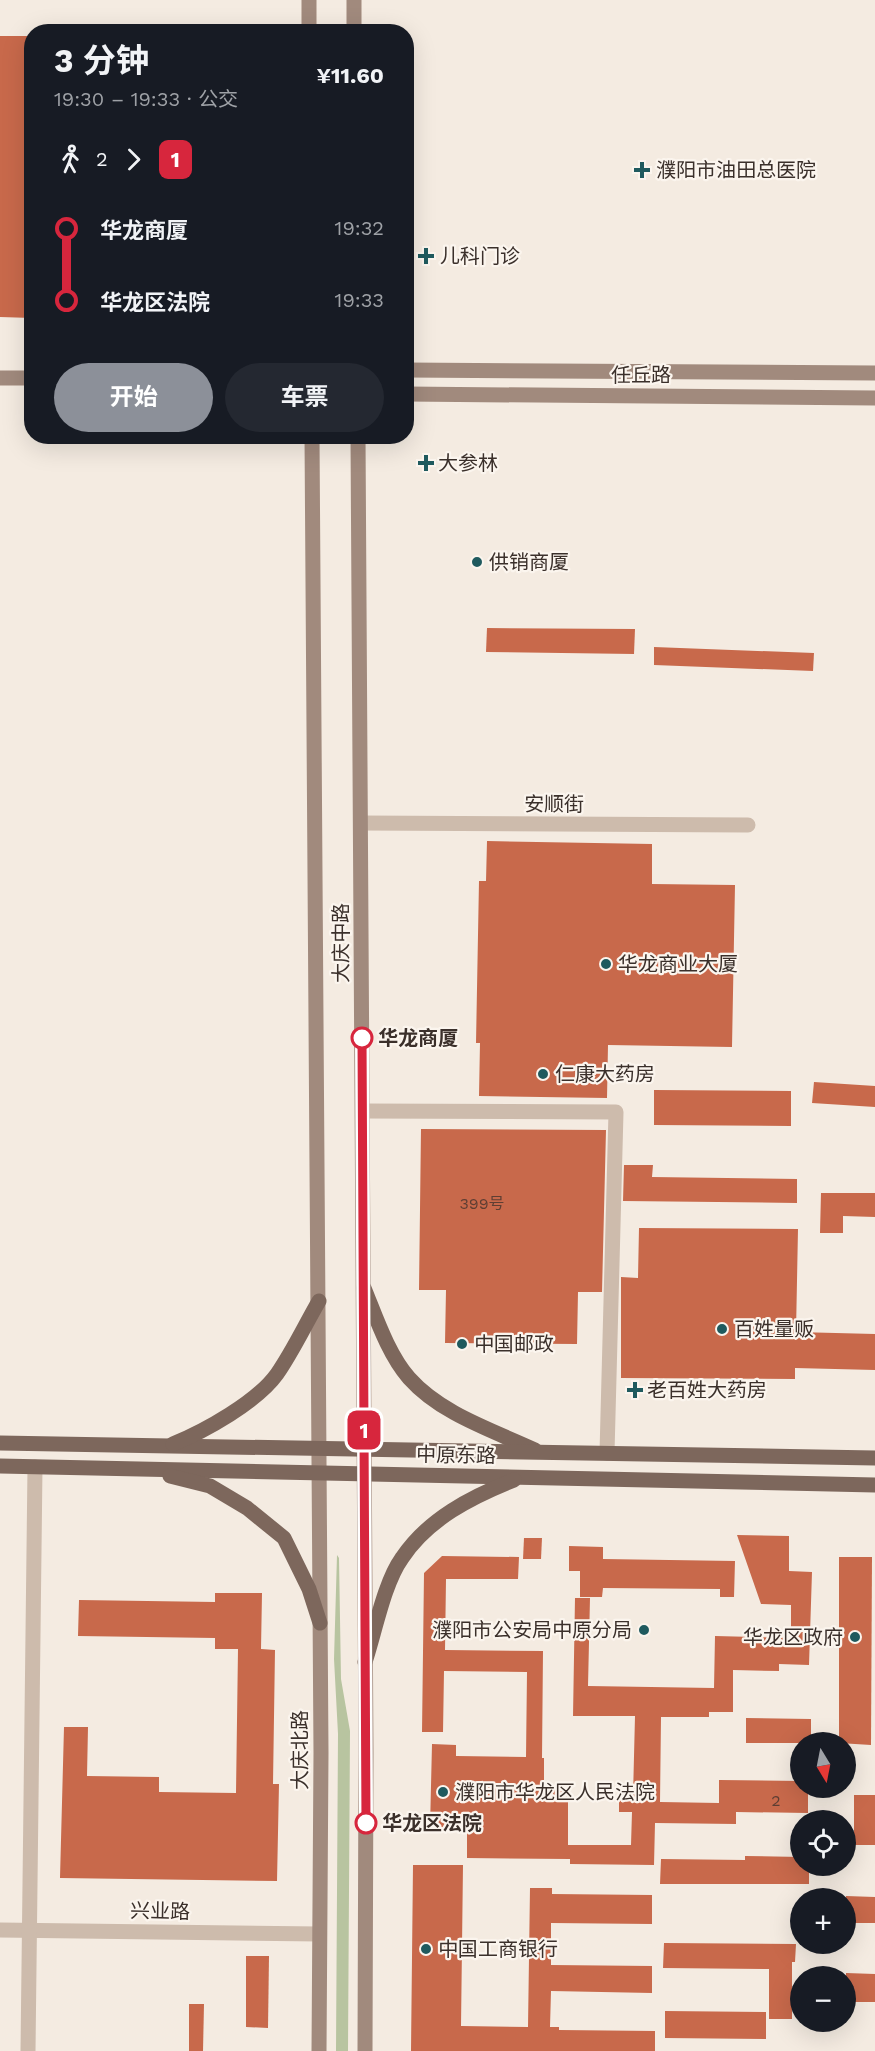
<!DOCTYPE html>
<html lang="zh">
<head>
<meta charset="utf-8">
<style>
	:root { --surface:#171b24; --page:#242831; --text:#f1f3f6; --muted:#9ea1a6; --accent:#8c9099 }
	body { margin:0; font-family:"Work Sans","Noto Sans SC",sans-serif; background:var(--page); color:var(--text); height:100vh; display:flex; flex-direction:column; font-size:22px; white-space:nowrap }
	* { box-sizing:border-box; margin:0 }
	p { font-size:20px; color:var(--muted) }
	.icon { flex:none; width:33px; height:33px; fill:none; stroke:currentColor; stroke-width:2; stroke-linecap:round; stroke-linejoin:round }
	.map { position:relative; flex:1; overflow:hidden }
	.side { position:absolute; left:24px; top:24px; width:390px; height:420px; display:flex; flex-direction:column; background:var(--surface); border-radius:24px; box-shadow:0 6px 24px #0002 }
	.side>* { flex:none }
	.badge { padding:0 12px; border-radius:9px; font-size:21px; line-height:39px }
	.needle { width:39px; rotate:170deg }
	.controls { position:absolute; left:790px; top:1732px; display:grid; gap:12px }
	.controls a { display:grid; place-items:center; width:66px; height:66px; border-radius:50%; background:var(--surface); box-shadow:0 6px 24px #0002; font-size:30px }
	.map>.badge { position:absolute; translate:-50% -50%; box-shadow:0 0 0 3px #fff }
	.legs { display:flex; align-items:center; gap:9px; height:66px; padding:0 30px; font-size:20px }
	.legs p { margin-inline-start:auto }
	.summary { display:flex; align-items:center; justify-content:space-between; height:102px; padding:0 30px }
	h1 { font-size:33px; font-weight:700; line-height:45px }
	.action { display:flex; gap:12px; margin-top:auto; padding:12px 30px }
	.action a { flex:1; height:69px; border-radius:36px; background:var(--accent); color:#fff; font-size:24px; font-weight:700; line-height:69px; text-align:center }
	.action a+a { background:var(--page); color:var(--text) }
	ul { padding:0 30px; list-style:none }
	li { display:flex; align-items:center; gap:21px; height:72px; font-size:22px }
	li i { display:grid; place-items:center; width:9px; height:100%; margin:0 8px; background:currentColor }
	li i::after { content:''; width:15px; height:15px; margin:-8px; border:4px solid; border-radius:50%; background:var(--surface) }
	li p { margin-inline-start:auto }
	li:first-child i { background:linear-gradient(#0000 50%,currentColor 0) }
	li:last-child i { background:linear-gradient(currentColor 50%,#0000 0) }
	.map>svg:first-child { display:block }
</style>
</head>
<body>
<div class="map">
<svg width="875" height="2051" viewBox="0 0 875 2051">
	<rect width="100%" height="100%" fill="#f4ebe1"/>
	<polygon fill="#b8c4a0" points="337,1555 339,1558 341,1679 350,1731 348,2051 336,2051 338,1734 334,1659"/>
	<g fill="#c8694b">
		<polygon points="0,36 32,36 32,318 0,317"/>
		<polygon points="487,628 635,629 634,654 486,652"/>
		<polygon points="654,647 814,653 813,671 654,665"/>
		<polygon points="487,841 652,844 652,884 735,885 732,1047 608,1045 607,1098 479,1096 480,1043 476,1043 479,881 486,881"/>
		<polygon points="814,1082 875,1086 875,1107 812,1103"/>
		<polygon points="654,1090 791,1091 791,1126 654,1125"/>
		<polygon points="421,1129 606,1130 602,1292 578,1292 577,1344 445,1343 446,1290 419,1290"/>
		<polygon points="624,1165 653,1165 652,1177 797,1179 797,1203 623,1201"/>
		<polygon points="821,1193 875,1193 875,1217 843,1216 843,1233 820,1233"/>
		<polygon points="639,1228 798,1229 796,1332 875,1334 875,1370 795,1368 795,1379 621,1378 621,1277 638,1278"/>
		<polygon points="737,1535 789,1536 789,1571 812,1572 809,1665 779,1664 779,1671 733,1670 733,1712 709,1712 709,1717 661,1717 660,1802 719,1803 719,1780 801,1781 801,1788 808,1788 808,1813 736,1812 736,1824 655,1823 654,1865 570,1864 570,1859 467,1858 467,1829 430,1828 432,1744 456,1745 456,1756 526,1757 527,1672 444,1671 443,1732 422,1732 424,1573 442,1556 519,1557 518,1579 446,1579 445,1650 543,1651 542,1758 544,1758 544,1786 568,1787 568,1845 631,1845 632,1812 619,1812 619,1797 633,1797 635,1716 573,1716 575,1598 590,1598 588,1686 714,1688 715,1636 791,1638 791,1605 761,1604"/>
		<polygon points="524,1538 542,1538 541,1559 523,1559"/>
		<polygon points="569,1546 603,1547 603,1559 735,1561 734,1597 720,1597 720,1589 603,1588 602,1597 580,1597 580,1571 569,1571"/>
		<polygon points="839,1557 872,1557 871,1745 839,1743"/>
		<polygon points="215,1593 262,1593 261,1649 275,1650 273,1784 279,1784 277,1881 60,1878 64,1727 88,1727 87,1776 159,1777 159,1792 236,1793 238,1649 215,1649 215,1638 78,1636 79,1600 215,1602"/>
		<polygon points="746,1718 811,1719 811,1743 746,1743"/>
		<rect x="854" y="1795" width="21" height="50"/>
		<polygon points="745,1856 801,1857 801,1866 809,1866 809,1884 660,1884 661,1859 745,1860"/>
		<polygon points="413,1865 463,1865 461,2026 528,2027 530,1888 552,1888 552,1894 652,1895 652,1924 551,1923 551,1965 652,1966 652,1993 551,1991 550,2027 559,2027 559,2030 655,2031 655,2051 411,2051"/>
		<polygon points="846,1896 875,1897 875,1923 846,1923"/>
		<polygon points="664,1943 796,1944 795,1962 792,1962 792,2019 769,2019 769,1969 663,1968"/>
		<polygon points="246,1956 269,1956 268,2028 246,2027"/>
		<polygon points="846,1973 875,1974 875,2002 846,2002"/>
		<polygon points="189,2004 204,2004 203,2051 189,2051"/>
		<polygon points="665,2011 766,2012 766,2039 665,2038"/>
	</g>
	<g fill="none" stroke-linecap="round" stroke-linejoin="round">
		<g stroke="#cdbbac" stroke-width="15">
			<polyline points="361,823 748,825"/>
			<polyline points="363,1111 616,1112 607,1453"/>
			<polyline points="0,1930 319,1934"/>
			<polyline points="28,2051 35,1467"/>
		</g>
		<g stroke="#a18a7d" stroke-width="15">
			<polyline points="309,0 309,32"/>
			<polyline points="354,0 354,32"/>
			<polyline points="406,370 875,373"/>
			<polyline points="0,378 32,378"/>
			<polyline points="406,394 875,398"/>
			<polyline points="312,436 321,1753 319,2051"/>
			<polyline points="358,436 366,1753 365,2051"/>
		</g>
		<g stroke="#7d675c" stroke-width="15">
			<path d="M364,1288C376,1317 388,1354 409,1378C441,1414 492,1430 535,1450"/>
			<polyline points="0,1443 875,1458"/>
			<path d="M173,1444C205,1431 257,1402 277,1374C293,1351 305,1325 319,1301"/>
			<polyline points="0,1466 875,1485"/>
			<polyline points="170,1476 210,1486 247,1508 284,1538 309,1589 320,1623"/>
			<path d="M365,1662C375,1632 384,1583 402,1558C428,1519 471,1497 514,1480"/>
		</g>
	</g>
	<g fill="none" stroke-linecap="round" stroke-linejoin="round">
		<defs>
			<polyline id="line-1" points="362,1038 366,1823"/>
		</defs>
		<use href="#line-1" stroke="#fff" stroke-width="14"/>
		<use href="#line-1" stroke="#d7263d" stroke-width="9"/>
	</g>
	<g fill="#1f5a5e" stroke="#fbf5ee" stroke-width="2">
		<path d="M639 161h6v6h6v6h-6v6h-6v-6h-6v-6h6z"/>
		<path d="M423 247h6v6h6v6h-6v6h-6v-6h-6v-6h6z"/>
		<path d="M423 454h6v6h6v6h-6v6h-6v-6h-6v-6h6z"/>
		<circle cx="477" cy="562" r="6"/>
		<circle cx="606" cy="964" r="6"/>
		<circle cx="543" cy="1074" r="6"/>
		<circle cx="722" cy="1329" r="6"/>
		<circle cx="462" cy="1344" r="6"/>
		<path d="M632 1381h6v6h6v6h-6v6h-6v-6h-6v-6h6z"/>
		<circle cx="644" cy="1630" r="6"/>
		<circle cx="855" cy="1637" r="6"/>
		<circle cx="443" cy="1792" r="6"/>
		<circle cx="426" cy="1949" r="6"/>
	</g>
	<g fill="#fff" stroke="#d7263d" stroke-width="3">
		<circle cx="362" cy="1038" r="10"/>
		<circle cx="366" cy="1823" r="10"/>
	</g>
	<g text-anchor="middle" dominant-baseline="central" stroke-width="4.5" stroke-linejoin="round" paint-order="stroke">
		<g font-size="16" fill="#5e3e33">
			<text x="482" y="1203">399号</text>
			<text x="776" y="1800">2</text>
		</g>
		<g font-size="20" fill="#3b302b" stroke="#fbf5ee" text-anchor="start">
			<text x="656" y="170">濮阳市油田总医院</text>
			<text x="440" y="256">儿科门诊</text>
			<text x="438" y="463">大参林</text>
			<text x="489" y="562">供销商厦</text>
			<text x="618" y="964">华龙商业大厦</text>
			<text x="555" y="1074">仁康大药房</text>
			<text x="734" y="1329">百姓量贩</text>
			<text x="474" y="1344">中国邮政</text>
			<text x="647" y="1390">老百姓大药房</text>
			<text x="632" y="1630" text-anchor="end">濮阳市公安局中原分局</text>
			<text x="843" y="1637" text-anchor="end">华龙区政府</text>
			<text x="455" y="1792">濮阳市华龙区人民法院</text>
			<text x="438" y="1949">中国工商银行</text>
		</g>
		<g font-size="20" fill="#3b302b" stroke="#fbf5ee">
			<text x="641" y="375">任丘路</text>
			<text x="554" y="804">安顺街</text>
			<text transform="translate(341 943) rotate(-90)">大庆中路</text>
			<text transform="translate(456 1455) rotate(1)">中原东路</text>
			<text transform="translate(300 1750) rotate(-90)">大庆北路</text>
			<text transform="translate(160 1911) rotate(1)">兴业路</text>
		</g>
		<g font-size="20" font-weight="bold" fill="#3b302b" stroke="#fbf5ee" text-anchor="start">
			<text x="378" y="1038">华龙商厦</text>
			<text x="382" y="1823">华龙区法院</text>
		</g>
	</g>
</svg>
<div class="controls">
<a><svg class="needle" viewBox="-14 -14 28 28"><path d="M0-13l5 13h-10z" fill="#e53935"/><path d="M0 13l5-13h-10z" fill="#9ea1a6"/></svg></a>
<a><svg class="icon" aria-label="locate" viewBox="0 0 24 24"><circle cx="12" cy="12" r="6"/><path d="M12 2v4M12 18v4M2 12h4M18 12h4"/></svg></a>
<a>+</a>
<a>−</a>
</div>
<b class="badge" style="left:364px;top:1430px;background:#d7263d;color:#fff">1</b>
<section class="side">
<div class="summary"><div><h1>3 分钟</h1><p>19:30 – 19:33 · 公交</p></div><b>¥11.60</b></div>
<div class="legs"><svg class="icon" aria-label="walk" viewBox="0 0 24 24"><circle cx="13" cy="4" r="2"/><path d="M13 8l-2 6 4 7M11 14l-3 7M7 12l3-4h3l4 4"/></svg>2<svg class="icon" aria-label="forward" viewBox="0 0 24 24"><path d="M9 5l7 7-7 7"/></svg><b class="badge" style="background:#d7263d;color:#fff">1</b></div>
<ul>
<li><i style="color:#d7263d"></i><b>华龙商厦</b><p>19:32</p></li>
<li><i style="color:#d7263d"></i><b>华龙区法院</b><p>19:33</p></li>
</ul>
<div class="action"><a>开始</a><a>车票</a></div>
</section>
</div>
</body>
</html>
